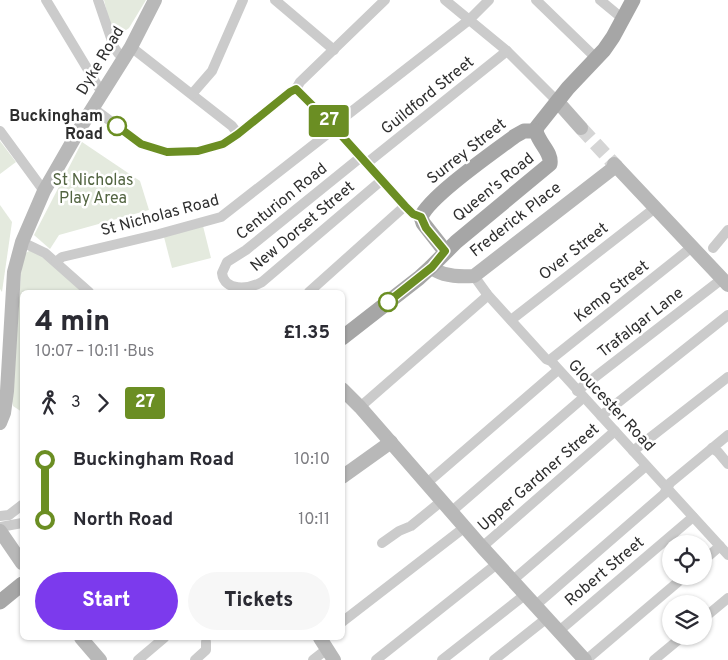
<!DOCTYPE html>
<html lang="en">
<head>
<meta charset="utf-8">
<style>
	:root { --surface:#fff; --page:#f7f7f7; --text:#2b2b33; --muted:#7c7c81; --accent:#7c3aed }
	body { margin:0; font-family:Overpass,sans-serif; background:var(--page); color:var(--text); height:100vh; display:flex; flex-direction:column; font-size:19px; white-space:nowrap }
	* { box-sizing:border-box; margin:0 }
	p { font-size:16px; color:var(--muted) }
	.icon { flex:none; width:28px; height:28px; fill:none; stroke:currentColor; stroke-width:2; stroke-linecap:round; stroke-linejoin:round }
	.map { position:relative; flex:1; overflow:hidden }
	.details { position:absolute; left:20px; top:290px; width:325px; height:350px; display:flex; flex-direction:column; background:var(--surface); border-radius:8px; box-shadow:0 1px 4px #0004 }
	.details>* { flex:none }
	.badge { padding:0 10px; border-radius:4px; font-size:18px; line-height:32px }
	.fabs { position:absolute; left:662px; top:535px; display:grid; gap:10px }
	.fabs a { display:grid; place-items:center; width:50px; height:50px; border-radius:50%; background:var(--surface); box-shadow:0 1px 4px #0004; font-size:25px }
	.map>.badge { position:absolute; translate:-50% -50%; box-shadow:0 0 0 2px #fff }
	.legs { display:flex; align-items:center; gap:8px; height:55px; padding:0 15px; font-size:16px }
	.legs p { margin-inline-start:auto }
	.headline { display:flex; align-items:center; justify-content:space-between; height:85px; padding:0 15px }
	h1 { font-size:28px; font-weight:800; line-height:38px }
	.primary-button { display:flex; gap:10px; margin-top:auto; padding:10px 15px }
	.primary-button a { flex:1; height:58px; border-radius:30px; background:var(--accent); color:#fff; font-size:20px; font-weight:800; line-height:58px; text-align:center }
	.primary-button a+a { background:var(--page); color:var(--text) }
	ul { padding:0 15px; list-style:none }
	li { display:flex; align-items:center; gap:18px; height:60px; font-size:19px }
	li i { display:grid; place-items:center; width:8px; height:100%; margin:0 6px; background:currentColor }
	li i::after { content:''; width:12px; height:12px; margin:-6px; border:4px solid; border-radius:50%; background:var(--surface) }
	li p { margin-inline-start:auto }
	li:first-child i { background:linear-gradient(#0000 50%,currentColor 0) }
	li:last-child i { background:linear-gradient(currentColor 50%,#0000 0) }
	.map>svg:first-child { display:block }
</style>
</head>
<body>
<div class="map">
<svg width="728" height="660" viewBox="0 0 728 660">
	<rect width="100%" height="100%" fill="#fff"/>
	<g fill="#e4eade">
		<polygon points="104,0 146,0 129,28 122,33 111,29"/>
		<polygon points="0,141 16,162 0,174"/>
		<polygon points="82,142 140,181 149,210 59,235 50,249 34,235"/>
		<polygon points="0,205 12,222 2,292 0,289"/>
		<polygon points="203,226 211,258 172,268 164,237"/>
		<polygon points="29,251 34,251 47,259 82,292 22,292 22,412 13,406 12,401 22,260 24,254"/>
	</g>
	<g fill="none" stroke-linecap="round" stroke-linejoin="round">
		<polyline stroke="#d5d5d5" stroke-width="14" stroke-dasharray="14 7" stroke-linecap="butt" points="581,128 614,164"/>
		<g stroke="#cbcbcb" stroke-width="10">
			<polyline points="46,0 102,93"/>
			<polyline points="98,0 114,47 118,53 124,59"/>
			<polyline points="275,0 334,50"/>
			<polyline points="445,0 507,51 557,101"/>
			<polyline points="536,0 597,59"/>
			<polyline points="600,0 623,19"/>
			<polyline points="131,47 232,126 238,134"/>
			<polyline points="296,89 333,126 405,206 413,214 421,217"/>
			<polyline points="192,94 212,71 243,0"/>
			<polyline points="93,108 141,144 167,152 198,151 223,144 238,134 290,92 296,89 300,82 385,0"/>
			<polyline points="333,126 469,20 489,0"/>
			<polyline points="0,131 44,191"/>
			<path d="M361,157L246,250L227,262L222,273C224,292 249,289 262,282L382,180"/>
			<polyline points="367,163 507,51"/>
			<polyline points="22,242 45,253 89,292"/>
			<polyline points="713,248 728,230"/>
			<polyline points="56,262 62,257 159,234 221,217 335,128"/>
			<polyline points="474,276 487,294 546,359 551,361 728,555"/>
			<polyline points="309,292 405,206"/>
			<polyline points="511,320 655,208"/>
			<polyline points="550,360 692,247"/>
			<polyline points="577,391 722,279"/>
			<polyline points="360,407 485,298 487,294"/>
			<polyline points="601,416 728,315"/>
			<polyline points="712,448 718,452 728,464"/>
			<polyline points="633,451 728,377"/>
			<polyline points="427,483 558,370"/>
			<polyline points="452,511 583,398"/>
			<polyline points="0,516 9,515 22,505"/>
			<polyline points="0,527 22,523"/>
			<polyline points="382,543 399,531 411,526 443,500"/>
			<polyline points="482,547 615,431"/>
			<polyline points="704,560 720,546"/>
			<polyline points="513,580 646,466"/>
			<polyline points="536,605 664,494 670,483 728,435"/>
			<polyline points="704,618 728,598"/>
			<polyline points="342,622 465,527"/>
			<polyline points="559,631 693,517"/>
			<polyline points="138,660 164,638"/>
			<polyline points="195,660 206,650 206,642"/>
			<polyline points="313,660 327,649"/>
			<polyline points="376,660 498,563"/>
			<polyline points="442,660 526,594"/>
			<polyline points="494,660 547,618"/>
			<polyline points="586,660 685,576"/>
			<polyline points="654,660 683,636"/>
		</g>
		<g stroke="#b8b8b8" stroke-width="14">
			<polyline points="557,101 581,128"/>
			<polyline points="614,164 728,285"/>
			<path d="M431,267C442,277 460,277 474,276L616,166"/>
			<polyline points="342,389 360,407 482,547 585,660"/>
			<polyline points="0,423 4,413 7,391 14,272 22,242 44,191 82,125 131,47 155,0"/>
			<polyline points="342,477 391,442"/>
			<polyline points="0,531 22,563"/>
			<polyline points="81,638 100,660"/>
			<polyline points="320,638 334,660"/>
		</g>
		<g stroke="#a6a6a6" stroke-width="15">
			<polyline points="536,131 537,127 568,88 604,50 613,37 633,0"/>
			<path d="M445,251L423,223L421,217C430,196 494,152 515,136L524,131H536"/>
			<path d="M342,338L419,278L431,267L456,242L550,164C552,152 539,144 536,131"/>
			<polyline points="0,602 22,584"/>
		</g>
	</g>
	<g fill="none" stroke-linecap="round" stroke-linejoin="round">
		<defs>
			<polyline id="line-1" points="117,126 141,144 167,152 198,151 223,144 238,134 290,92 296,89 333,126 405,206 413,214 421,217 426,228 445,251 432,267 388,302"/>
		</defs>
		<use href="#line-1" stroke="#fff" stroke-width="11"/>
		<use href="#line-1" stroke="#6b8e23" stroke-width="8"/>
	</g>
	<g fill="#fff" stroke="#6b8e23" stroke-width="2.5">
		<circle cx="117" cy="126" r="9"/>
		<circle cx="388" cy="302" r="9"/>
	</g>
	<g text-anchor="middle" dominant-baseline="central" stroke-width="5" stroke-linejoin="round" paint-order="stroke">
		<g font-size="16" fill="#2e2e2e" stroke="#fff">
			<text transform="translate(101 61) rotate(-59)">Dyke Road</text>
			<text transform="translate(428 96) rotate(-39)">Guildford Street</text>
			<text transform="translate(467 152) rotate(-38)">Surrey Street</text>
			<text transform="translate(494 188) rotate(-39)">Queen's Road</text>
			<text transform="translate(282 202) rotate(-39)">Centurion Road</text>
			<text transform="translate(160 216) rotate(-15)">St Nicholas Road</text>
			<text transform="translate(516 220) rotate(-38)">Frederick Place</text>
			<text transform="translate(303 227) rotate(-40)">New Dorset Street</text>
			<text transform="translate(574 252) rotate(-38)">Over Street</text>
			<text transform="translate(612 292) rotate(-38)">Kemp Street</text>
			<text transform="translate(641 323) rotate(-38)">Trafalgar Lane</text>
			<text transform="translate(611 406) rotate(47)">Gloucester Road</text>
			<text transform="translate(539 478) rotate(-41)">Upper Gardner Street</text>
			<text transform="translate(605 572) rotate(-40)">Robert Street</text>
		</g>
		<g font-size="16" font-weight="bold" fill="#2e2e2e" stroke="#fff" text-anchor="end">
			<text x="103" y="117">Buckingham<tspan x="103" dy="18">Road</tspan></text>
		</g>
		<g font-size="16" fill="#526441" stroke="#fff">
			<text x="93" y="181">St Nicholas<tspan x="93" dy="18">Play Area</tspan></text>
		</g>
	</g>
</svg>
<div class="fabs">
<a><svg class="icon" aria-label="locate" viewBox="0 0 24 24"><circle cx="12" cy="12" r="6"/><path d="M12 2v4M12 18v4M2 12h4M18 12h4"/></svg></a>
<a><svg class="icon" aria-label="layers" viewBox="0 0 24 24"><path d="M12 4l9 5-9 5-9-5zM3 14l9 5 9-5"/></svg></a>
</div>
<b class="badge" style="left:329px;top:121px;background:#6b8e23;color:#fff">27</b>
<section class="details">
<div class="headline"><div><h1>4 min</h1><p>10:07 – 10:11 · Bus</p></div><b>£1.35</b></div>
<div class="legs"><svg class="icon" aria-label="walk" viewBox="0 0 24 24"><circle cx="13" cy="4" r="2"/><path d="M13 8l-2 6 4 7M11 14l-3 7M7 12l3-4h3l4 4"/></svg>3<svg class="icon" aria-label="forward" viewBox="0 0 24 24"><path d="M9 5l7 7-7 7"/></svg><b class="badge" style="background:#6b8e23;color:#fff">27</b></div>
<ul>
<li><i style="color:#6b8e23"></i><b>Buckingham Road</b><p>10:10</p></li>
<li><i style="color:#6b8e23"></i><b>North Road</b><p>10:11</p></li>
</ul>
<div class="primary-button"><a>Start</a><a>Tickets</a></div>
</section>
</div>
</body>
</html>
